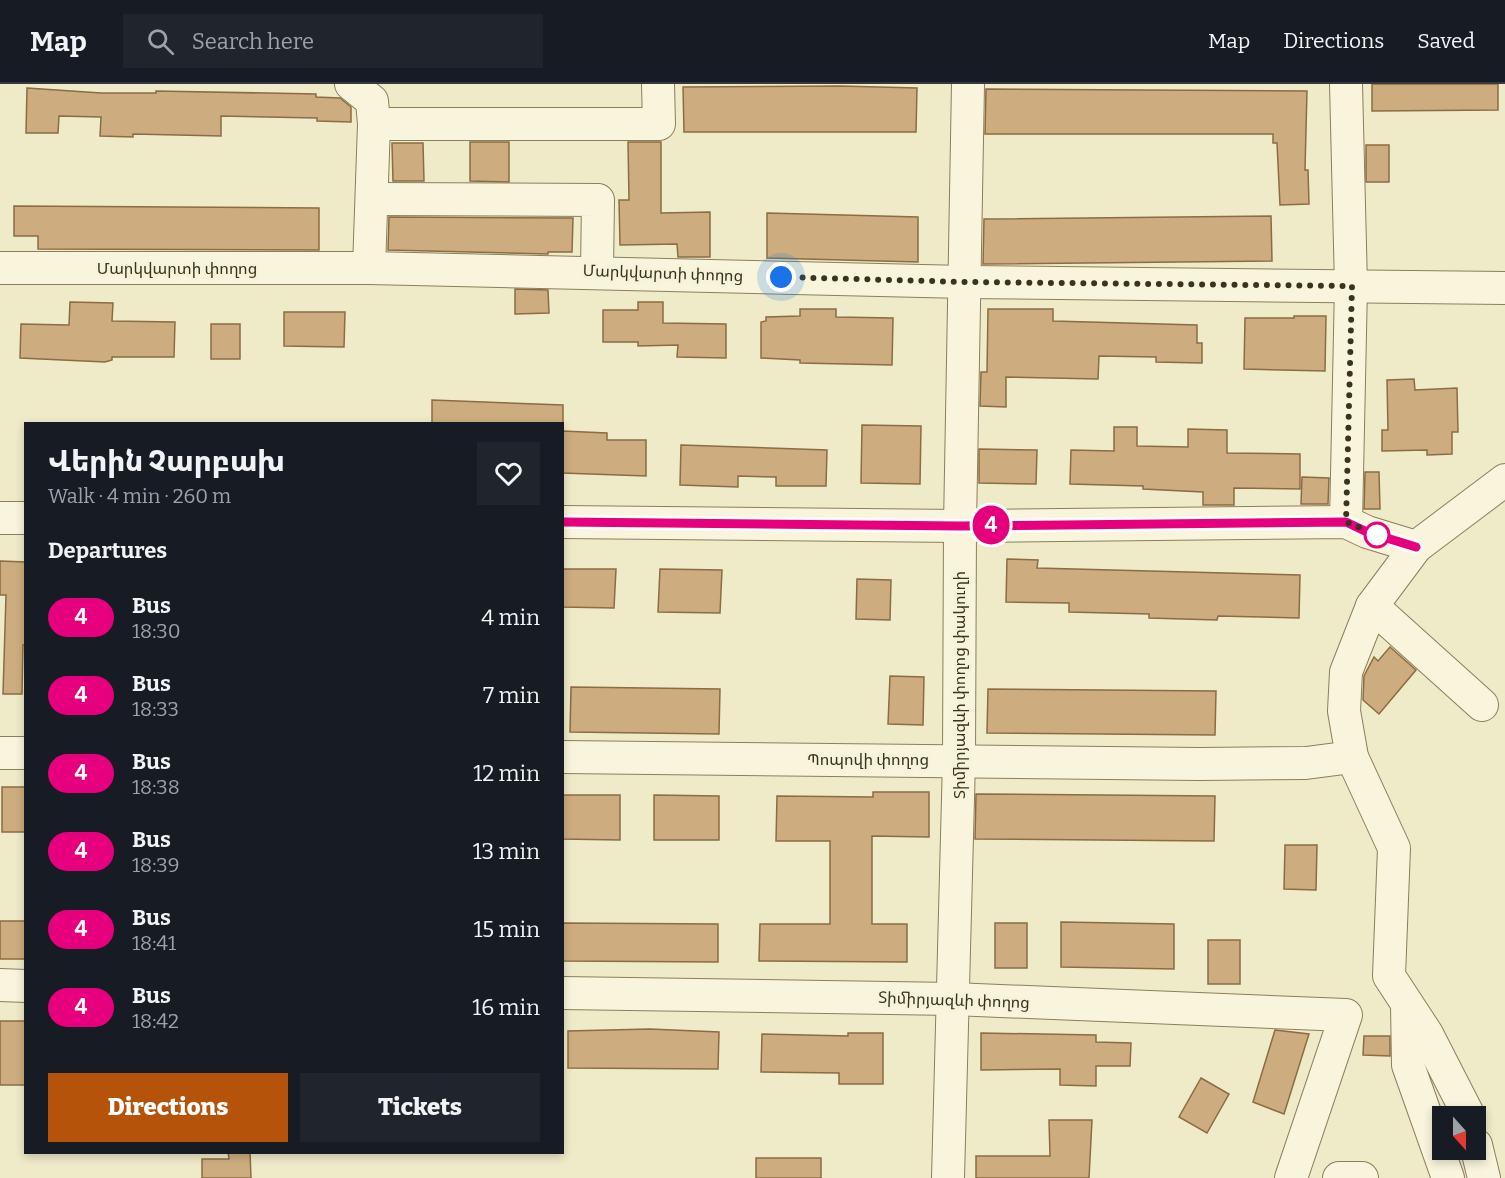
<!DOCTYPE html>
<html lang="en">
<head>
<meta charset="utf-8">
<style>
	:root { --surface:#171b24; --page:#20242c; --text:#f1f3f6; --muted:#9ea1a6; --line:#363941; --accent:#b45309 }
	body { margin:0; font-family:Bitter,"Noto Sans Armenian",serif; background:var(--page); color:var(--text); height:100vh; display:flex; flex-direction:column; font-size:22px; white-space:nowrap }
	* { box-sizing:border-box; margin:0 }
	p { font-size:20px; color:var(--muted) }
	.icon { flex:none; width:33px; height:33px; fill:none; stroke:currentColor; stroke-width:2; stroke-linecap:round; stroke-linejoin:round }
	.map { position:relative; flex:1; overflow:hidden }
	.details { position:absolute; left:24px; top:338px; width:540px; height:732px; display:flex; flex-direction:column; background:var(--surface); border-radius:0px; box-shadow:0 3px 9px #0003 }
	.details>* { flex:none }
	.badge { padding:0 12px; border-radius:20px; font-size:21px; line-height:39px }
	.needle { width:39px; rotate:159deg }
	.tools { position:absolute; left:1432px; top:1022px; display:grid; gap:12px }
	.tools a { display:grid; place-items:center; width:54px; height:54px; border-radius:0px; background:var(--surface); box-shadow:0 3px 9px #0003; font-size:30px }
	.you { position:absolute; width:30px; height:30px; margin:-15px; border:4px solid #fff; border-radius:50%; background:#1a73e8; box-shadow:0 0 0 9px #1a73e833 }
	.map>.badge { position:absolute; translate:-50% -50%; box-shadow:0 0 0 3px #fff }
	h2 { padding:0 24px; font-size:22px; line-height:54px }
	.round { display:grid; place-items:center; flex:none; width:63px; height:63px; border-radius:0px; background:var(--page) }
	.overview { display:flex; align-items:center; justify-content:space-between; height:102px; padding:0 24px }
	h1 { font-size:28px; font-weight:800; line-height:45px }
	.button { display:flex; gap:12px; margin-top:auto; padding:12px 24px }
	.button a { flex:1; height:69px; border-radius:0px; background:var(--accent); color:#fff; font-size:24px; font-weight:800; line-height:69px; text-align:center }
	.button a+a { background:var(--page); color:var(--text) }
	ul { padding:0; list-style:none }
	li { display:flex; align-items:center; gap:18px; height:78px; padding:0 24px }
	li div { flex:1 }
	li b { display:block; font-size:22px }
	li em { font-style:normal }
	li .badge { min-width:66px; font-weight:700; text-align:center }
	header { display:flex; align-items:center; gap:36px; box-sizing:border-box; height:84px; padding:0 30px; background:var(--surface); border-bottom:2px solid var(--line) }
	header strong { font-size:28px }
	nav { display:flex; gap:33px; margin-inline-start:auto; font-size:21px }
	.search { width:420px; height:54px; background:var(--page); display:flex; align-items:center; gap:15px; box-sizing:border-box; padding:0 21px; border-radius:0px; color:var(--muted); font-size:22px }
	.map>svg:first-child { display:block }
</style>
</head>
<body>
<header>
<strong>Map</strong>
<div class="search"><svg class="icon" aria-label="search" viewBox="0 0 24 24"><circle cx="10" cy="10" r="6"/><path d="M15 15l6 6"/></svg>Search here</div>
<nav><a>Map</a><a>Directions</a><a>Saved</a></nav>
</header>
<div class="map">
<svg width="1505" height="1094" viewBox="0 0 1505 1094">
	<rect width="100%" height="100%" fill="#efeac8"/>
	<g fill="#cdad7f" stroke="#8b6c43" stroke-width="1.5">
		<polygon points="1372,0 1498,0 1498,26 1372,27"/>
		<polygon points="840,2 917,4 916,48 684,48 683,3"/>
		<polygon points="27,4 101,9 156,9 156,7 316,10 316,13 340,14 351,23 351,38 317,37 317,34 221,32 221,52 133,50 133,53 100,52 101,33 59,32 58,49 26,49"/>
		<polygon points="986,5 1307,7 1305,86 1308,86 1309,120 1280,121 1277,59 1273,59 1273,50 985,50"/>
		<polygon points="470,58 509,58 509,98 470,97"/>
		<polygon points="628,58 661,58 661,129 710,128 710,173 678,173 677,160 620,161 619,116 629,116"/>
		<polygon points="392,59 423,59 424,97 393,97"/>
		<rect x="1366" y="61" width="23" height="37"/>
		<polygon points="14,122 319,124 319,166 38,165 38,152 14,152"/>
		<polygon points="767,129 918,133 918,178 767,174"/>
		<polygon points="1271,132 1272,177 983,180 984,135"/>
		<polygon points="389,133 573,134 572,168 548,168 548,170 388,166"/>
		<polygon points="515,205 548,206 549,229 515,230"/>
		<polygon points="70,218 113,219 112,237 175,238 174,273 112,273 112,276 105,278 20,274 21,240 69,241"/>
		<polygon points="638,218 663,218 663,239 726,240 726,274 677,273 678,261 638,262 638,258 603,258 603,226 638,226"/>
		<polygon points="800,225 836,225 836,233 893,234 892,281 800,279 800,276 761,274 761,238 766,237 766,233 800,232"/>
		<polygon points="988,225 1053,225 1053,237 1197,241 1197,259 1202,259 1202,279 1156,278 1156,273 1099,272 1098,295 1006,293 1006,323 980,322 981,288 987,288"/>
		<polygon points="284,228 345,228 344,263 284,262"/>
		<polygon points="1294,232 1326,232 1325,287 1244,285 1245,234 1294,234"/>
		<rect x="211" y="240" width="29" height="35"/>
		<polygon points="1414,295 1415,306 1457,304 1458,348 1452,348 1452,370 1427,371 1427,366 1382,367 1382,346 1388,346 1387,296"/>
		<polygon points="432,316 563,321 563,339 432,339"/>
		<polygon points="862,341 921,342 920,400 861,399"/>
		<polygon points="1114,343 1137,343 1137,362 1188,363 1188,345 1227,346 1227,369 1300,370 1300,405 1234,404 1234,421 1203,421 1203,408 1143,405 1143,402 1070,400 1071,366 1114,367"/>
		<polygon points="562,347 607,349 607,356 646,356 646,392 562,389"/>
		<polygon points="681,361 827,366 826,402 776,402 776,393 738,392 738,403 680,401"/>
		<polygon points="979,365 1037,366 1036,400 979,399"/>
		<polygon points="1365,388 1379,388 1380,425 1364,425"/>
		<polygon points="1302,393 1329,394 1328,420 1301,420"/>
		<polygon points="1007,475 1038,476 1037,484 1300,491 1299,534 1218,532 1217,536 1149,534 1149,530 1069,528 1069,519 1006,518"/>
		<polygon points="0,477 26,478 26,561 23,561 22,610 3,610 6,511 0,511"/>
		<polygon points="562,485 616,485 614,524 562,523"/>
		<polygon points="660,485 722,486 720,529 658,528"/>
		<polygon points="857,495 891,496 890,536 856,535"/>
		<polygon points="1390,563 1416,586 1379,630 1363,616 1364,592 1374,573 1378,577"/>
		<polygon points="890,592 924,593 923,641 888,640"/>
		<polygon points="571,603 720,605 719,650 570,648"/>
		<polygon points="988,605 1216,607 1215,651 987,649"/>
		<rect x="2" y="703" width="24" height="45"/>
		<polygon points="873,708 929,708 929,753 872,752 872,840 907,840 907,878 759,877 760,840 830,840 830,757 776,757 777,712 873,713"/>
		<polygon points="976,710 1215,712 1214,757 975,755"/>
		<polygon points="562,711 620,711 620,756 562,755"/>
		<polygon points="654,711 719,712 719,756 654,756"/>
		<polygon points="1285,761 1317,761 1316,806 1284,805"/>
		<rect x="0" y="837" width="26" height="38"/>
		<polygon points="1061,838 1174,840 1174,885 1061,883"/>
		<polygon points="562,839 718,840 718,878 562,877"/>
		<rect x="995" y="839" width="32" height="45"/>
		<rect x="1208" y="856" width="32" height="44"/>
		<rect x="0" y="937" width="26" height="64"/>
		<polygon points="650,945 719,948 718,985 568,984 568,947"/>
		<polygon points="1275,946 1309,950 1284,1030 1253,1018"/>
		<polygon points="848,949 883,949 883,1000 839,1000 839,989 761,988 762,950 848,952"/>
		<polygon points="981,949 1096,951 1096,958 1131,959 1130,982 1096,982 1096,1002 1060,1001 1060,985 981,986"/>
		<polygon points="1364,952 1390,952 1390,972 1363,971"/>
		<polygon points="1201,994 1229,1010 1207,1049 1179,1033"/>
		<polygon points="1049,1036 1092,1036 1089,1094 976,1094 976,1072 1050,1072"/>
		<polygon points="228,1068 250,1068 251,1094 202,1094 202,1075 229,1075"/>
		<rect x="756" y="1074" width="65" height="20"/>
	</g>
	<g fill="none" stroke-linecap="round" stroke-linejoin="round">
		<defs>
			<g id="minor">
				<polyline points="351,0 372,17 374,40 369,184"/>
				<polyline points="374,40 659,40 658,0"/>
				<polyline points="372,115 598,116 597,187"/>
				<polyline points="0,184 369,184 965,198 1505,204"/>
				<polyline points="0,434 26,434"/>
				<polyline points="562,438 960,442 1346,438 1367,448 1416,463"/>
				<polyline points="1346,438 1351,202 1346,0"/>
				<polyline points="1372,522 1482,621"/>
				<polyline points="0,669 26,669"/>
				<polyline points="562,673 1199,680 1306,679 1352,673"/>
				<polyline points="0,901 26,902"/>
				<polyline points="562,909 953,915 1346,931 1291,1094"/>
				<polyline points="1407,920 1408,981 1448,1094"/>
				<polyline points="1469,1032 1427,950 1389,892 1394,764 1352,673 1344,627 1346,588 1372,522 1416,463 1505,396"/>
				<polyline points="1476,1061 1484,1094"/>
				<polyline points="948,1094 959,676 960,442 968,0"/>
				<polyline points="1339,1094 1362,1094"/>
			</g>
		</defs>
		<use href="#minor" stroke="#8b7e5d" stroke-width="34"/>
		<use href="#minor" stroke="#f9f5dc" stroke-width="32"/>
	</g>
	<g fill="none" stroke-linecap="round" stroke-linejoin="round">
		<defs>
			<polyline id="line" points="562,438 960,442 1346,438 1367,448 1416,463"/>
		</defs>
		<use href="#line" stroke="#fff" stroke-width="14"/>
		<use href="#line" stroke="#e6007e" stroke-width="9"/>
		<polyline stroke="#3c3220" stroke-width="6" stroke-dasharray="0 10.8" points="781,193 965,198 1352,202 1346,438 1383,453 1377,451"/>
	</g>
	<circle fill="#fff" stroke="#e6007e" stroke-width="3" cx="1377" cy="451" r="12"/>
	<g text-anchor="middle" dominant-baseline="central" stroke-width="6" stroke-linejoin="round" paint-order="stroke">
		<g font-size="16" fill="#3c3220" stroke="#f6f3d8">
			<text x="177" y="184">Մարկվարտի փողոց</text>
			<text transform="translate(663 189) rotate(2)">Մարկվարտի փողոց</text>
			<text transform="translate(959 601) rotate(-90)">Տիմիրյազևի փողոց փակուղի</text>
			<text x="868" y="675">Պոպովի փողոց</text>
			<text transform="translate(954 916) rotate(2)">Տիմիրյազևի փողոց</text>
		</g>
	</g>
</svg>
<div class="tools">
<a><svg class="needle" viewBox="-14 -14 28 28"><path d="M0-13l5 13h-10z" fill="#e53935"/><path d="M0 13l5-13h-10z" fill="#9ea1a6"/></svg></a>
</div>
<div class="you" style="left:781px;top:193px"></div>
<b class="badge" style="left:991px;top:441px;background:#e6007e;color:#fff">4</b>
<section class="details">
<div class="overview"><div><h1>Վերին Չարբախ</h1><p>Walk · 4 min · 260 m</p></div><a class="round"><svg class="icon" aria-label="heart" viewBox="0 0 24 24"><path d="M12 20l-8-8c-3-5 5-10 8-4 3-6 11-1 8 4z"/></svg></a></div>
<h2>Departures</h2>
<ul>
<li><span class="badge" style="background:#e6007e;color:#fff">4</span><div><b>Bus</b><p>18:30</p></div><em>4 min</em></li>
<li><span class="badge" style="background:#e6007e;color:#fff">4</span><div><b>Bus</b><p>18:33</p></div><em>7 min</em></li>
<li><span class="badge" style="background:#e6007e;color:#fff">4</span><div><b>Bus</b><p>18:38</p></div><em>12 min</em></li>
<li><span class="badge" style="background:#e6007e;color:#fff">4</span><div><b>Bus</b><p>18:39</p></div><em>13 min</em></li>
<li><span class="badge" style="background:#e6007e;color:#fff">4</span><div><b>Bus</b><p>18:41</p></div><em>15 min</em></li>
<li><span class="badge" style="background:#e6007e;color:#fff">4</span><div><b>Bus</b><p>18:42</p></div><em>16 min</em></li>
</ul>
<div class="button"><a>Directions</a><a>Tickets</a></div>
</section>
</div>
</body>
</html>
